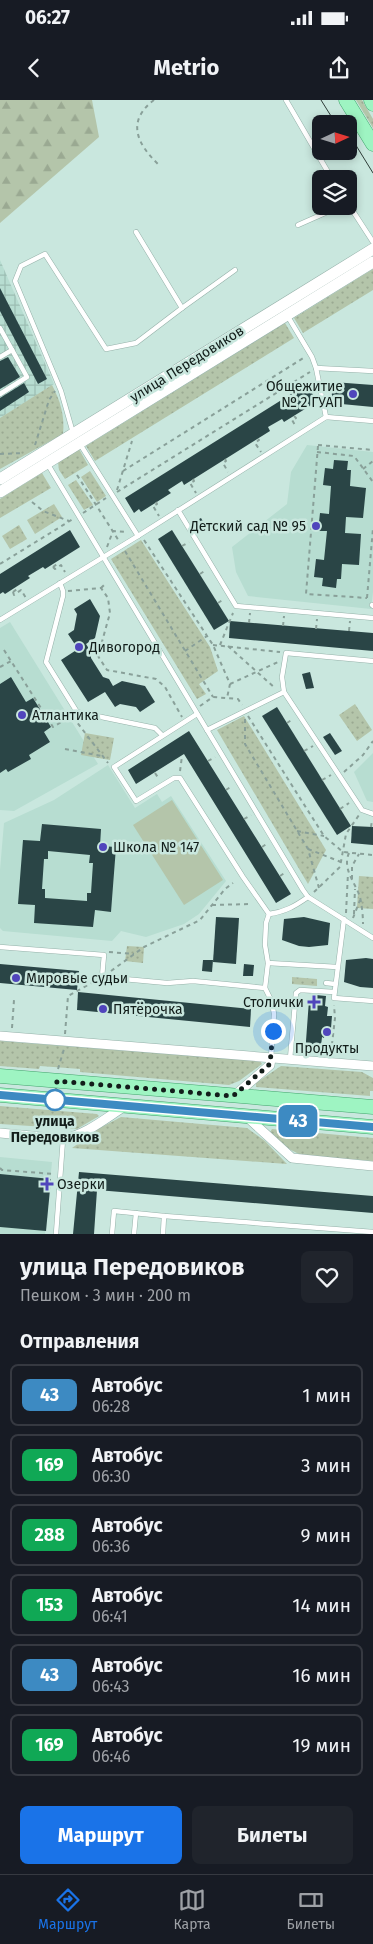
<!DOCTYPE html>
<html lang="ru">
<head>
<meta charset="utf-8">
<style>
	:root { --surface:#171b24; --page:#20242c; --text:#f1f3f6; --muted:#9ea1a6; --line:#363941; --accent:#1a73e8 }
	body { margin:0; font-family:"Fira Sans",sans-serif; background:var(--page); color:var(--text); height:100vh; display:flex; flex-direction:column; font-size:19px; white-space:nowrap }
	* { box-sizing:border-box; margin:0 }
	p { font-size:16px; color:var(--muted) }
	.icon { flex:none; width:28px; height:28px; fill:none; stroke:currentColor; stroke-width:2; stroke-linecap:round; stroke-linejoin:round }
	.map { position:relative; height:1134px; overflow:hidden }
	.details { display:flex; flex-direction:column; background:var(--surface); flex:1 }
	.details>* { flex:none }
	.badge { padding:0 10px; border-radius:8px; font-size:18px; line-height:32px }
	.needle { width:32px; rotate:86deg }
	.fabs { position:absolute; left:312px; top:15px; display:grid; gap:10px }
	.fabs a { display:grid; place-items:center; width:45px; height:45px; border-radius:8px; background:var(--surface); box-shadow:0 2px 8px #0003; font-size:25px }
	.you { position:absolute; width:25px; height:25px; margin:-12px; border:4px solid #fff; border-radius:50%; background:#1a73e8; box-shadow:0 0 0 8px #1a73e833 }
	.map>.badge { position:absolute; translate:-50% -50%; box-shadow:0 0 0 2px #fff }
	h2 { padding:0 20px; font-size:19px; line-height:45px }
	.round { display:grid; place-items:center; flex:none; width:52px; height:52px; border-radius:8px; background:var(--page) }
	.head { display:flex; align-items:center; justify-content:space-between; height:85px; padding:0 20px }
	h1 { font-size:24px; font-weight:700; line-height:38px }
	.primary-button { display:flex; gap:10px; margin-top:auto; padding:10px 20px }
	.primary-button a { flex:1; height:58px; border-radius:8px; background:var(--accent); color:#fff; font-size:20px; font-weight:700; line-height:58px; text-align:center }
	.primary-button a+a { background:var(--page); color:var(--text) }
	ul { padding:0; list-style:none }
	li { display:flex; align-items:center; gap:15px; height:62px; margin:0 10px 8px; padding:0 10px; border:2px solid var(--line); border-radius:8px }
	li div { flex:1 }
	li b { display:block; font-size:19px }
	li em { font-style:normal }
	li .badge { min-width:55px; font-weight:700; text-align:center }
	.status { display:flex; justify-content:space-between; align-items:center; height:35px; padding:0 25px; background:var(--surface); direction:ltr }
	.status svg { height:14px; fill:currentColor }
	header { display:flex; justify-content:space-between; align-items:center; height:65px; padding:0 20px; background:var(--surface); font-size:22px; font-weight:700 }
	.tabs { display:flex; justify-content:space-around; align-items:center; height:70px; border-top:1px solid var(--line); background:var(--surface); font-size:14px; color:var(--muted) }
	.tabs a { display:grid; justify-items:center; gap:2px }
	.tabs .on { color:var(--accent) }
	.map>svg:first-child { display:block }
</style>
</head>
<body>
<div class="status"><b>06:27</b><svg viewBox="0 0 49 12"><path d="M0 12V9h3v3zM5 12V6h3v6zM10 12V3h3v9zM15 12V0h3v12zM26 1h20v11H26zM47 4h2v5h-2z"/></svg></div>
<header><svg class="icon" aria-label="back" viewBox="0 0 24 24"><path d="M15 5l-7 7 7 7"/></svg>Metrio<svg class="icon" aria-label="share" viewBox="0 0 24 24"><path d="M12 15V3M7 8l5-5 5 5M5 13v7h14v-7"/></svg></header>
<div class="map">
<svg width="373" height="1134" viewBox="0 0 373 1134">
	<defs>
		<pattern id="industrial-grid" width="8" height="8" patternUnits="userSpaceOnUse" patternTransform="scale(1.25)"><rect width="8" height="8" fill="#b7ddd1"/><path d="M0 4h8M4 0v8" fill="none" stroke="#9cbdb3"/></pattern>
		<pattern id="grass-dots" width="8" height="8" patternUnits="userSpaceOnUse" patternTransform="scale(1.25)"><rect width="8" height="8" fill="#b4c5aa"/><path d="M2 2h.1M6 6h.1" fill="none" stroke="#9aa992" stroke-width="1.8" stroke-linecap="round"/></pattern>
		<pattern id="forest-firs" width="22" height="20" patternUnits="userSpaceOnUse" patternTransform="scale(1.25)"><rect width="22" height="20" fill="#b4c5aa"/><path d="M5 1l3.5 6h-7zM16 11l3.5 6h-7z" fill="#9aa992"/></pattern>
	</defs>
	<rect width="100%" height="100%" fill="#c9e7de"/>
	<g fill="#b7ddd1">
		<polygon points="307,345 373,352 373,492 371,509 248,496 236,472 232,447 287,404 291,372"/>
		<polygon points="10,522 98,664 14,711 0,710 0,528"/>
		<polygon points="373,653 373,702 367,701 354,672"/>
		<polygon points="108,665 135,708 157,694 162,702 171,696 226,781 199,814 184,824 146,837 121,831 112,841 3,831 0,828 0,770 4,723 54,700"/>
		<polygon points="0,1057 52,1062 45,1134 0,1134"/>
	</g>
	<polygon fill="url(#industrial-grid)" points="0,160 54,284 0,318"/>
	<g fill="url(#grass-dots)">
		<polygon points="356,0 362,0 373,19 373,28"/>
		<polygon points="373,169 373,190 303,233 294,218"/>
		<polygon points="285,223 294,238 95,361 86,346"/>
		<path d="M52,285C60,300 65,316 63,334L0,369V318Z"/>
		<polygon points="79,349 88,365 65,379 59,370 58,362"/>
		<polygon points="90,371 106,396 97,402 81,377"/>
		<polygon points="42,373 51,388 0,418 0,399"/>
		<polygon points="76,380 93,405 84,410 68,385"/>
		<polygon points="54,404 62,417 35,434 27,420"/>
		<polygon points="19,425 27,439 10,449 2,436"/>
		<polygon points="141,440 210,547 218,571 199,584 206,594 197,599 111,459"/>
		<polygon points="355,604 372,630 357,641 339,615"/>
		<polygon points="244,616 326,750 308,784 217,630"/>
		<polygon points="85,633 114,638 110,660 81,655"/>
		<polygon points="359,776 373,777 373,809 357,808"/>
		<polygon points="127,846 144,847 143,863 125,861"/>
		<polygon points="292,877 317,879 317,886 292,884"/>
		<polygon points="0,941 260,961 262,964 239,981 229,985 80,972 80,969 40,966 39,969 0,966"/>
		<polygon points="281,966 362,972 373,978 373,991 370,991 370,996 256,987 256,983"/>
		<polygon points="0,1006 97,1014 99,1016 77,1029 0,1024"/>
		<polygon points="121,1017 247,1028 265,1041 287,1064 72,1048 100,1028"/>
		<polygon points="272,1029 373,1038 373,1061 301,1055 289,1049 270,1032"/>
	</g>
	<polygon fill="url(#forest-firs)" points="0,0 92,0 99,37 0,123"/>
	<polygon fill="#b4c5aa" points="172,700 223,780 184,805 133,725"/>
	<g fill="#2a4546" fill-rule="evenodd">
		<polygon points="0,188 47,279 38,284 0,211"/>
		<polygon points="8,257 20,277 0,289 0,261"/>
		<polygon points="333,282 373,285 373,307 331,303"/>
		<polygon points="24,283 29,292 0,311 0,298"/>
		<polygon points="307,284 316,300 312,302 313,304 284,322 282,319 268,327 270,331 184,385 182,381 168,390 171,393 141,412 139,409 134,413 125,398"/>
		<polygon points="334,360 348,361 347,370 351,370 350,386 366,388 363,418 346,417 345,433 361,434 359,465 342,464 341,479 337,479 336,488 322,486 323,478 314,477 316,459 324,460 327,431 318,431 320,413 329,414 331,386 323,385 325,368 333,369"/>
		<polygon points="201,418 206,427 198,432 192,423"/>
		<polygon points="70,430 80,447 45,469 43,467 28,476 30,478 5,494 3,492 0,494 0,474"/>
		<polygon points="172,430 229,521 214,530 158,439"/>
		<polygon points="90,499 100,516 95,538 86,544 91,552 91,558 103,577 109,579 113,586 122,581 145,586 155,602 140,612 136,607 120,604 115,607 105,592 88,602 61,560 78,549 68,534 74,530 77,514 74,509"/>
		<polygon points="230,521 373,533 373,551 229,538"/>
		<polygon points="310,572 314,588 306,589 302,574"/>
		<polygon points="11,577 26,602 33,598 51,627 44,632 50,642 29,655 31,659 8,672 6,669 0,673 0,584"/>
		<polygon points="277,607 351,726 337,735 262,616"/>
		<polygon points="189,631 291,794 276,803 184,654 136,684 128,670"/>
		<polygon points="330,633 342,651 335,655 323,637"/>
		<path d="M42,724L101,729L100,746L116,747L111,812L95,810L93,827L34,823L35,805L18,804L23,740L40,741ZM48,751L90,755L89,763H93L91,793H87V801L45,798V789H42L44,759H48Z"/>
		<polygon points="352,726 373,727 373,745 351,743"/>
		<polygon points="216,817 239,818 236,864 213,862"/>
		<polygon points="304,817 330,823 328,845 309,847 299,846 282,840 284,819"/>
		<polygon points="366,858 373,859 373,888 360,887 344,882 346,860"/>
		<polygon points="203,860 213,860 212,872 202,871"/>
		<polygon points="0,864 79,871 77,890 0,883"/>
		<polygon points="244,864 254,865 253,876 243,876"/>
		<polygon points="78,892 251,909 250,927 77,910"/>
		<polygon points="316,895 326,896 325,906 328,907 327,916 332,916 331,928 329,928 328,934 325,933 324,938 322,937 321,946 306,945 306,941 309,900 311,900 312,896"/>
		<polygon points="79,1072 373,1096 373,1113 97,1090 94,1134 73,1134"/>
		<polygon points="0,1074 51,1079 46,1131 0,1127"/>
	</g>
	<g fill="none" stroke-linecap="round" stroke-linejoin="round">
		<defs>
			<g id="service">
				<polyline points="286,0 332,79"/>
				<polyline points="349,105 373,142"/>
				<polyline points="298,125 341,106"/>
				<polyline points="182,208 235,170"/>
				<polyline points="287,215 312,257 316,268 326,317"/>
				<polyline points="0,228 27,277 0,294"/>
				<polyline points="0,257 12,250"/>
				<polyline points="316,268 373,271"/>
				<polyline points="73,333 61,291 15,181 21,166 45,154 106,249 136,243 182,208 136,132"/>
				<polyline points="80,344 138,436"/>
				<polyline points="47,363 303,790 308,797 373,838"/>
				<polyline points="178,410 236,506 373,518"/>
				<polyline points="60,483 63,491 63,496 46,562 77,612 155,628 162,635"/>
				<polyline points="372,505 373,506"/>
				<polyline points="0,520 138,436 326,317 373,321"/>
				<polyline points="373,561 286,553 282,577 284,592 362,710 373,714"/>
				<polyline points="197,614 114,667 136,701 174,678 180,678 243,777 269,814"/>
				<polyline points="207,630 284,592"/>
				<polyline points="269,814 266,823 265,845 268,863 265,888 272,902 274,914 271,958"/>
				<path d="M269,814C285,812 295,806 308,797"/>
				<polyline points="344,819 334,898 373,901"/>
				<polyline points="0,847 104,855 102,877 167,883 193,881 265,888"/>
				<polyline points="268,863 337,867"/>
				<polyline points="326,883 335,884"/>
				<polyline points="290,959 296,893 300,890 334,892"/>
				<polyline points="56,1134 63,1039"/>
				<polyline points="112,1134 114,1111 164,1116"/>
				<polyline points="134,1134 136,1113"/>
				<polyline points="163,1134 164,1116 373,1132"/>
			</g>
			<g id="minor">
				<polyline points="0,936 373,966"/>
				<polyline points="234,996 270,965 271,958"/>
				<polyline points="246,1016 292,1058 373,1066"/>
				<path d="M0,1033L63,1039C86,1035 106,1018 125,1006"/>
			</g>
			<g id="tertiary">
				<polyline points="0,379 373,149"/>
				<polyline points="0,392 373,162"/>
			</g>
			<g id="primary">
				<polyline points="346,0 373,44"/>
				<polyline points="371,0 373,4"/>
				<polyline points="0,976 373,1007"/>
				<polyline points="0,995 373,1027"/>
			</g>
		</defs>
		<use href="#service" stroke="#95b1a9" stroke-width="5.5"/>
		<use href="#minor" stroke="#95b1a9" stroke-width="10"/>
		<use href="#tertiary" stroke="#95b1a9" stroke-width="12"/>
		<use href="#primary" stroke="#43a46d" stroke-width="15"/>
		<g stroke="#89a099" stroke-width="2" stroke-dasharray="4 4" stroke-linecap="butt">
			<path d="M154,0C126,21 137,44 158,64"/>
			<polyline points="294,316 296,318 292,320 296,327"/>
			<polyline points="258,339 259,340 255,343 261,352"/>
			<polyline points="35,345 49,300 55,291"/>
			<polyline points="318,345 373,350"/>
			<polyline points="318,346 306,494 367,498"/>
			<polyline points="317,352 354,356 373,382"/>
			<polyline points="0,354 23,353"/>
			<polyline points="225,359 226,361 223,363 228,372"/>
			<polyline points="363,369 373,361"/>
			<polyline points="123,371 305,257"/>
			<polyline points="77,375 119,441"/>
			<polyline points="193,379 194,381 190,383 196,393"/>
			<polyline points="117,390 132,341"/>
			<polyline points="117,392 310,272"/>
			<polyline points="32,402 43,411 69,421"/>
			<polyline points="156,402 157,404 153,406 159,416"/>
			<polyline points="83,413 106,398"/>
			<polyline points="144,440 213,545 230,584 227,598"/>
			<polyline points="182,446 189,442"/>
			<polyline points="107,447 113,431 127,432"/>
			<polyline points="125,451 213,597"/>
			<polyline points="0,464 73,419"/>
			<polyline points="53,467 55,469 61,465 65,472"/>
			<polyline points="53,467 57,464 56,462"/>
			<polyline points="200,474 206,470"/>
			<polyline points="101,488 106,483"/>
			<polyline points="68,491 101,488 108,498 110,513 98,556 107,570 156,579 165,587 182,617"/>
			<polyline points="13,492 14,495 21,490 26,498"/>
			<polyline points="13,492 17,489 15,487"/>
			<polyline points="367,498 373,428"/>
			<polyline points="218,503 224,499"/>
			<polyline points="249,523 250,513"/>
			<polyline points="283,526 284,516"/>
			<polyline points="316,529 317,519"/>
			<polyline points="349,531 350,521"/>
			<polyline points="213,545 280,552"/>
			<polyline points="220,545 233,513"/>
			<polyline points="228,546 275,588"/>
			<polyline points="4,550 53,627 73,615"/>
			<polyline points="185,551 207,536"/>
			<polyline points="0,567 11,561"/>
			<polyline points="230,584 278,562"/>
			<polyline points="200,606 213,597 238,599 242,605"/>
			<polyline points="248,616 324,736 343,752 373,755"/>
			<polyline points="73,617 108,663"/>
			<polyline points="245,619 245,644 308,749 319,788"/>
			<polyline points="287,623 293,619"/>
			<polyline points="65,649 102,656"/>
			<polyline points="304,651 313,646"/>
			<polyline points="208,661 215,657"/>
			<polyline points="180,671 182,656"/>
			<polyline points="344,672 363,655 373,641"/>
			<polyline points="155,673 159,679"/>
			<polyline points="322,680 331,675"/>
			<polyline points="226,690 232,686"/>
			<polyline points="340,709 349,703"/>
			<polyline points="244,719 251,715"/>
			<polyline points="371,727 372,720"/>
			<polyline points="297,731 324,736"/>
			<polyline points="262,747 268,743"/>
			<polyline points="308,749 341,762"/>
			<path d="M349,753C342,769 355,782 360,797C362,806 363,816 363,824"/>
			<polyline points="280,776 286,772"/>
			<polyline points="352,779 352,766 359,754"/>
			<polyline points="314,792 340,767 346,734 359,715"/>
			<polyline points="212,805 252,804"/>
			<polyline points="346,813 348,773"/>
			<polyline points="354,814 355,789"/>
			<polyline points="353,818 360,800"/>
			<polyline points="109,852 134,854"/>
			<polyline points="111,871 144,847 200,820 225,789 233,783"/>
			<polyline points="12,928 14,900"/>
			<polyline points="65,934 68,896 97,880"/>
			<polyline points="331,953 335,918 334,905"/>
			<polyline points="354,955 355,945"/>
			<polyline points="58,969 64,949"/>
			<polyline points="0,1068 2,1070 54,1074"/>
		</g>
		<use href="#service" stroke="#fff" stroke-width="4.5"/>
		<use href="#minor" stroke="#fff" stroke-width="9"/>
		<use href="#tertiary" stroke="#fff" stroke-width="11"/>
		<use href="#primary" stroke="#9ef4c2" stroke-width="14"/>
		<g stroke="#2f3d39" stroke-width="1">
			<polyline points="321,0 336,24"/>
			<polyline points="349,34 373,73"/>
		</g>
	</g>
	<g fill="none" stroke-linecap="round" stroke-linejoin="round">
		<defs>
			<polyline id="line" points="0,995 373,1027"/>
		</defs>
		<use href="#line" stroke="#fff" stroke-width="11"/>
		<use href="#line" stroke="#3d8ac2" stroke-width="8"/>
		<polyline stroke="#121d1a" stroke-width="5" stroke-dasharray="0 9" points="55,1000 57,981 233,996 270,964 273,931"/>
	</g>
	<g fill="#5045bc" stroke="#c9e7de" stroke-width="2">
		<circle cx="353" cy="294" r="5"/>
		<circle cx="316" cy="426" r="5"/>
		<circle cx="79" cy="547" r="5"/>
		<circle cx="22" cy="615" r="5"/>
		<circle cx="103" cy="747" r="5"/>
		<circle cx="16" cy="878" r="5"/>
		<path d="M311.5 894.5h5v5h5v5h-5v5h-5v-5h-5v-5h5z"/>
		<circle cx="103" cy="909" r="5"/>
		<circle cx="327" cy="932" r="5"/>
		<path d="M44.5 1076.5h5v5h5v5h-5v5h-5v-5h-5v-5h5z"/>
	</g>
	<circle fill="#fff" stroke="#3d8ac2" stroke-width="2.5" cx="55" cy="1000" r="10"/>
	<g text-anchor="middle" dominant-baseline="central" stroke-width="5" stroke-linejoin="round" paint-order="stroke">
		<g font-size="14" fill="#121d1a" stroke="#c9e7de">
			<text transform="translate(187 264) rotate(-32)">улица Передовиков</text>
		</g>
		<g font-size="14" fill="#121d1a" stroke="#c9e7de" text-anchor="start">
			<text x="343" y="286" text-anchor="end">Общежитие<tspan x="343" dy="16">№ 2 ГУАП</tspan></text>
			<text x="306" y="426" text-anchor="end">Детский сад № 95</text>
			<text x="89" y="547">Дивогород</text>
			<text x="32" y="615">Атлантика</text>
			<text x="113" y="747">Школа № 147</text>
			<text x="26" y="878">Мировые судьи</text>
			<text x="304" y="902" text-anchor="end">Столички</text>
			<text x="113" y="909">Пятёрочка</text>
			<text x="327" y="948" text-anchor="middle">Продукты</text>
			<text x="57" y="1084">Озерки</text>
		</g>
		<g font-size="14" font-weight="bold" fill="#121d1a" stroke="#c9e7de">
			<text x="55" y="1021">улица<tspan x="55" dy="16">Передовиков</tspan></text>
		</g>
	</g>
</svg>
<div class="fabs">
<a><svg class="needle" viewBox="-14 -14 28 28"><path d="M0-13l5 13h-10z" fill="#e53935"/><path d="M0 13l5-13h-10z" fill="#9ea1a6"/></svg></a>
<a><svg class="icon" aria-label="layers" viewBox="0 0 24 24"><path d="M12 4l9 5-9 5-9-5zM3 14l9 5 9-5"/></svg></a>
</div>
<div class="you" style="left:273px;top:931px"></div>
<b class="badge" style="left:298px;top:1021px;background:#3d8ac2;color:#fff">43</b>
</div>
<section class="details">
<div class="head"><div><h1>улица Передовиков</h1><p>Пешком · 3 мин · 200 m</p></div><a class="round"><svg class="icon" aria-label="heart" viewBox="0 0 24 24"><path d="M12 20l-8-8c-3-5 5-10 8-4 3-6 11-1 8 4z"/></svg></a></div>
<h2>Отправления</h2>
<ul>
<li><span class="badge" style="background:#3d8ac2;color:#fff">43</span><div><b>Автобус</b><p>06:28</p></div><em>1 мин</em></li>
<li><span class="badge" style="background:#10a855;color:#fff">169</span><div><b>Автобус</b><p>06:30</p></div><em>3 мин</em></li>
<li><span class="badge" style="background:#10a855;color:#fff">288</span><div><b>Автобус</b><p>06:36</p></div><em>9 мин</em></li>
<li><span class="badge" style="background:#10a855;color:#fff">153</span><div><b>Автобус</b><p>06:41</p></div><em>14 мин</em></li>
<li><span class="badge" style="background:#3d8ac2;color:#fff">43</span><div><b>Автобус</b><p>06:43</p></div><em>16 мин</em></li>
<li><span class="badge" style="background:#10a855;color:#fff">169</span><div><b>Автобус</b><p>06:46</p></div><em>19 мин</em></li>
</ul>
<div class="primary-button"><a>Маршрут</a><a>Билеты</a></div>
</section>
<nav class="tabs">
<a class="on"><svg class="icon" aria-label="directions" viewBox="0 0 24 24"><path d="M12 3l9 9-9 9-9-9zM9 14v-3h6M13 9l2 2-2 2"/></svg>Маршрут</a>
<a><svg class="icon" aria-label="map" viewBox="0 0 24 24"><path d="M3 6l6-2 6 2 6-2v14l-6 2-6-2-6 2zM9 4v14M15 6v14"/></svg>Карта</a>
<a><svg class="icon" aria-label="tickets" viewBox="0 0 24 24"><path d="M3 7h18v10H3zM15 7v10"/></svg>Билеты</a>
</nav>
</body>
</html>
